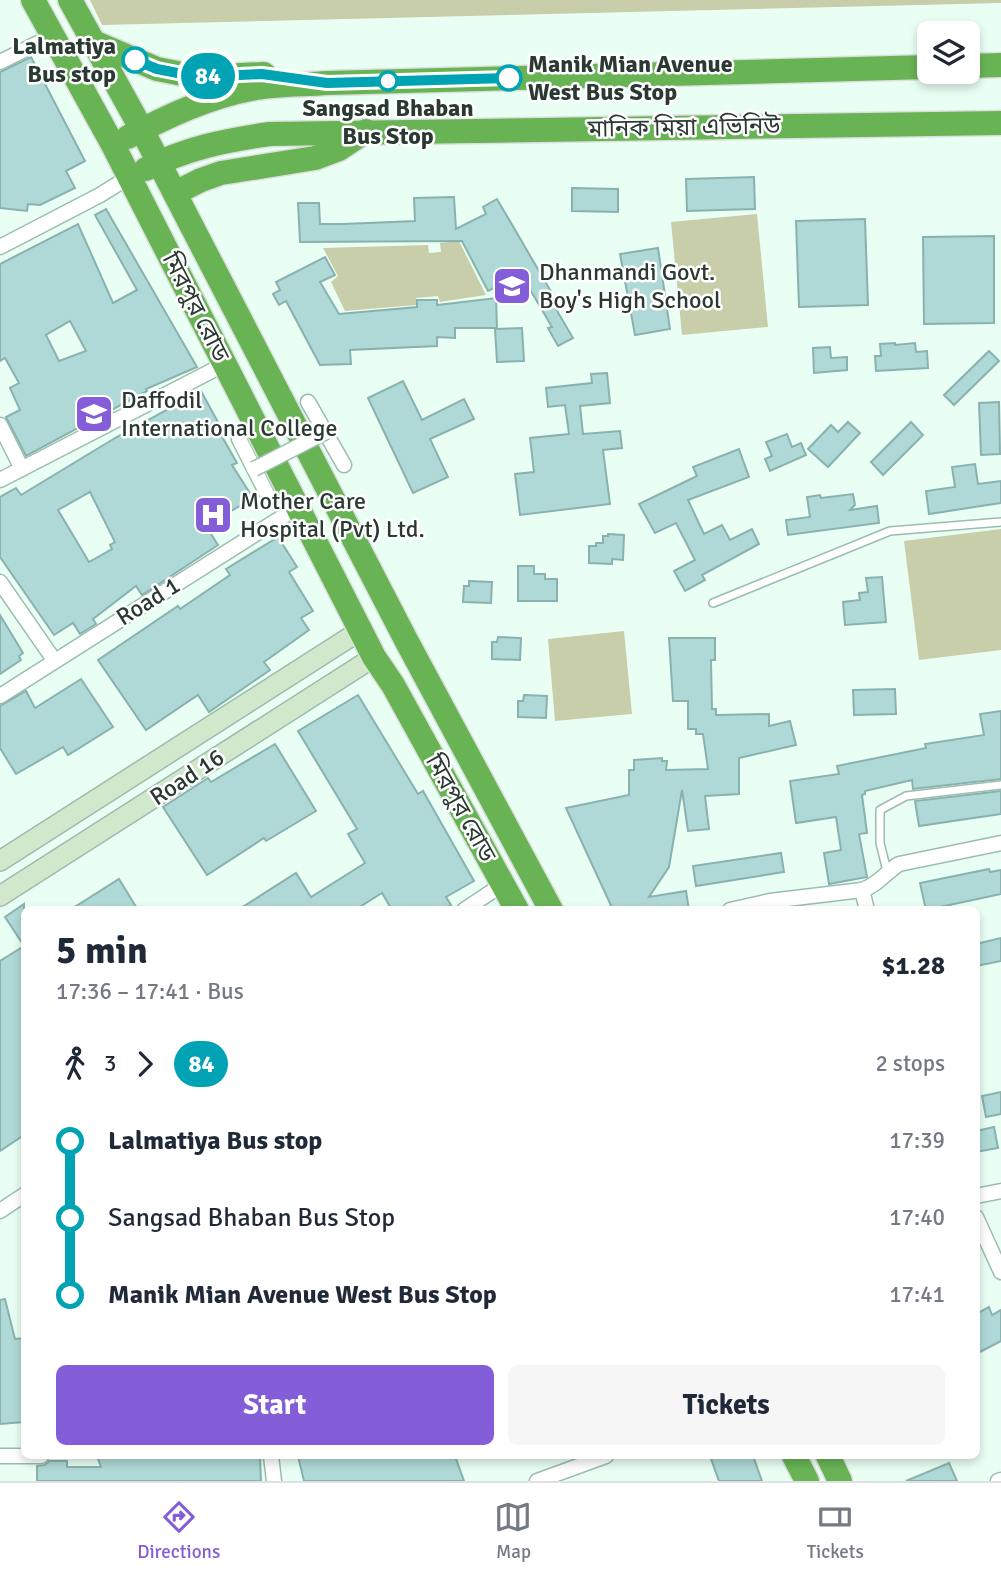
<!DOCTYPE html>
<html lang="en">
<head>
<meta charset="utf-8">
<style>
	:root { --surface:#fff; --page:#f6f6f7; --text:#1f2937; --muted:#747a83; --line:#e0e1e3; --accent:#845dd8 }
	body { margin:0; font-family:Signika,"Noto Sans Bengali",sans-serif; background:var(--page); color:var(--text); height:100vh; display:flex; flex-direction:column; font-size:26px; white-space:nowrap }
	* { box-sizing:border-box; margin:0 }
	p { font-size:23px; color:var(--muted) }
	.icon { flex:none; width:38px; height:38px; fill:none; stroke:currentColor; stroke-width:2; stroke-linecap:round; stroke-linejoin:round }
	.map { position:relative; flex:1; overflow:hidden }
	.details { position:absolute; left:21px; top:906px; width:959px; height:553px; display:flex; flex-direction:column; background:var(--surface); border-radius:10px; box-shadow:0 4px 10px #0003 }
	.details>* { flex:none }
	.badge { padding:0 14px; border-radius:23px; font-size:24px; line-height:46px }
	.controls { position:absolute; left:917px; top:21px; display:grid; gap:14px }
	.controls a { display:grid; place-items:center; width:63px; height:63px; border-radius:10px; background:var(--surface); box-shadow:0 4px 10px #0003; font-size:35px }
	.map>.badge { position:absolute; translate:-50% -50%; box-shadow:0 0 0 4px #fff }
	.legs { display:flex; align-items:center; gap:10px; height:77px; padding:0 35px; font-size:23px }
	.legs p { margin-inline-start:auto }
	.headline { display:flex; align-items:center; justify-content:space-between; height:119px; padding:0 35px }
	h1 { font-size:38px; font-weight:800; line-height:52px }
	.cta { display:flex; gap:14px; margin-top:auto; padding:14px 35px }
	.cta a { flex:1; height:80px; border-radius:10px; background:var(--accent); color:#fff; font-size:28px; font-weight:800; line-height:80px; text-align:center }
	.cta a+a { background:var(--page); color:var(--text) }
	ul { padding:0 35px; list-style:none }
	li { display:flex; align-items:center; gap:24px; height:77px; font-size:26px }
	li i { display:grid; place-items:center; width:10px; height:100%; margin:0 9px; background:currentColor }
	li i::after { content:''; width:18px; height:18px; margin:-9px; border:5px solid; border-radius:50%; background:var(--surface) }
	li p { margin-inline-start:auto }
	li:first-child i { background:linear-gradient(#0000 50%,currentColor 0) }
	li:last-child i { background:linear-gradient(currentColor 50%,#0000 0) }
	.tab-bar { display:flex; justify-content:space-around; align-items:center; height:98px; border-top:2px solid var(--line); background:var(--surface); font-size:19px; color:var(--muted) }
	.tab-bar a { display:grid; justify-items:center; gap:4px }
	.tab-bar .active { color:var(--accent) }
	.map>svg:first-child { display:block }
</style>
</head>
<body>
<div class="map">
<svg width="1001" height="1481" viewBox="0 0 1001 1481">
	<rect width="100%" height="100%" fill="#e9fff4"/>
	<g fill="#c8cdaa">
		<polygon points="90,0 1001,0 1001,3 102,25"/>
		<polygon points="757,214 768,327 682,335 671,222"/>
		<polygon points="459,241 486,295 440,302 438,296 416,298 416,305 345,311 331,282 338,276 323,248 428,245 429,253 441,252 440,243"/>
		<polygon points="1001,529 1001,650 919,660 904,541"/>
		<polygon points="624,631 632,714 555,721 548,639"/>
	</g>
	<g fill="#afd9d6" stroke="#89b2af" stroke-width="2" fill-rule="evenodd">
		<polygon points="31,57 85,161 66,171 75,188 40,205 28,204 27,211 0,208 0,72"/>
		<polygon points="754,177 755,209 687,211 686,179"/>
		<polygon points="572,188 618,189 618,212 572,211"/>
		<polygon points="454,197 456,229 486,214 483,207 497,199 553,295 549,297 573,338 558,346 548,328 552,327 521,274 488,291 462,241 300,242 298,203 319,203 320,224 343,224 415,221 414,198"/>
		<path d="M106,209L197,367L146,389L147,391L26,456L6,417L20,410L10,388L19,383L5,358L0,361V264L78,224L113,303L137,290L95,215ZM70,321L86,351L59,361L46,335Z"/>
		<polygon points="865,219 868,305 799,307 796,221"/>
		<polygon points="994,236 994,323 924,324 923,237"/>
		<polygon points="658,248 670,329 635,335 620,254"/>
		<polygon points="325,257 335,275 320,282 339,314 417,307 417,300 437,300 437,305 496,298 497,328 455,328 455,338 437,337 437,346 350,350 351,364 320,365 286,301 279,305 273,294 280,290 276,282"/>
		<polygon points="522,328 524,361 497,362 495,329"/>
		<polygon points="895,343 895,345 915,343 916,352 927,351 928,368 876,371 875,356 881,356 880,344"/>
		<polygon points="830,347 831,358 847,357 847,370 814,373 813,348"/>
		<polygon points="989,351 999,361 954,405 944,395"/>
		<polygon points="607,373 610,403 580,406 583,434 620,431 622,448 603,450 610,504 520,515 515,474 534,472 530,438 569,434 565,405 548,407 546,388 592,383 591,374"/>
		<polygon points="403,381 422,420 464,399 474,419 430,439 448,477 413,493 368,398"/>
		<path d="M201,391L219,424L216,426L237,463L232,465L253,498L206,526L218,545L142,595L136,586L93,619L96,624L80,634L73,623L54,635L0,557V497L16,488L21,495L115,438ZM90,492L115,542L110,545L112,549L89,562L58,510Z"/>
		<polygon points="999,402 1000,454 981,455 979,403"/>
		<polygon points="848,422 860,433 828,467 808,449 831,425 838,432"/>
		<polygon points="911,422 923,435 883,475 871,462"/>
		<polygon points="787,434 792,447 801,443 806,455 770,471 765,459 772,456 766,442"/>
		<polygon points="739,449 749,477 688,500 704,534 722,525 730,540 752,529 759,544 702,575 705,580 685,591 674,571 695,560 676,523 655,533 639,504 697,476 693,467"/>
		<polygon points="975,464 978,484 1001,481 1001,503 929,514 926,491 955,487 952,467"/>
		<polygon points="853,494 855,505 850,510 877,506 879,523 788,535 786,520 810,517 807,497 820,495 821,498"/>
		<polygon points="608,534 624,535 623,560 612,559 612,564 589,563 589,546 596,546 596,543 603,543 603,536 608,536"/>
		<polygon points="278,537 297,567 289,572 313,611 301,618 309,630 264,662 270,670 209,712 198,695 146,730 98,660 178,606 180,609 230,575 226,569"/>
		<polygon points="518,566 534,566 534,574 545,574 545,579 557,579 557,601 518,601"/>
		<polygon points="882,577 886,622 845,625 843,602 860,600 859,593 868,592 866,578"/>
		<polygon points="469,581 492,582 491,603 463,602 464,586 469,586"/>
		<polygon points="0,615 23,653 19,656 21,660 0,674"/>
		<polygon points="498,637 521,638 520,660 492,659 492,642 497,642"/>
		<polygon points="669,638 715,638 715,660 711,660 712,709 716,709 716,715 769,714 769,726 790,721 796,745 739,758 739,794 705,796 709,829 688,831 682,790 669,867 649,897 686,891 689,910 613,910 566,808 629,795 629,770 634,770 634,760 662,758 662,761 667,761 666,770 708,769 703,734 696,734 696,729 688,729 688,701 673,701"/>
		<polygon points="81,679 113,727 68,755 63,747 16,774 0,748 0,706 26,691 35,708"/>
		<polygon points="895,689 896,714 854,715 853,690"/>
		<polygon points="358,695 418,794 423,791 474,881 446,897 451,905 441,910 392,910 382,893 355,910 238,910 296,873 311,897 365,863 348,834 357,829 298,731"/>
		<polygon points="524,695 547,696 546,718 518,717 518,701 523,701"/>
		<polygon points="1001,711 1001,779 913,789 912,780 865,791 865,794 862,795 867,833 859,834 867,877 829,884 824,853 841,850 836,817 796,823 790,781 839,774 837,766 926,748 925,744 984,735 980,714"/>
		<polygon points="275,744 316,811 266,841 264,838 207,875 163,807 208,778 211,782"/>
		<polygon points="1001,791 1001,814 919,826 915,801"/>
		<polygon points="781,853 784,872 696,886 693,866"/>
		<polygon points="989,869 990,872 1001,870 1001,894 926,910 920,883"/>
		<polygon points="119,879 138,910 70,910"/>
		<polygon points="24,904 24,1135 0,1151 0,961 24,946 5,917"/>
		<polygon points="1001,938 1001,961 976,966 976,944"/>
		<polygon points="1001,1092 1001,1114 986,1117 982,1096"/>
		<polygon points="994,1127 998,1148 976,1152 976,1131"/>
		<polygon points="5,1299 15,1339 24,1338 24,1422 0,1424 0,1300"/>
		<polygon points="989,1307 992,1315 1001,1310 1001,1341 976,1354 976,1314"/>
		<polygon points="97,1456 260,1456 261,1481 37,1481 37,1466 45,1465 49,1461 67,1461 67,1467 101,1467"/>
		<polygon points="298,1456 455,1456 464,1481 304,1481"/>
		<polygon points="710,1456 753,1456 762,1481 719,1481"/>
		<polygon points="949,1463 957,1481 906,1481"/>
	</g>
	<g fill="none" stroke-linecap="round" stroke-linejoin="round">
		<defs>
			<g id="lane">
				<polyline points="713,603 890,531 1001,522"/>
				<polyline points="887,871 880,843 880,810 906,796 1001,785"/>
			</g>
			<g id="street">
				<polyline points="0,62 52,36"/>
				<polyline points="0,247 100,195 129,177"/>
				<polyline points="308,402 344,465"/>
				<polyline points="0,425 22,469"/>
				<polyline points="239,439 270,500"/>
				<polyline points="0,480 225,364"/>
				<polyline points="0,582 54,660"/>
				<polyline points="0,696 298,507"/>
				<polyline points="862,890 867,910"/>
				<polyline points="464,910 503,884"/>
				<path d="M730,910L770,901L862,890C878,885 885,873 899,864L1001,843"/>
				<polyline points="976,1196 1001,1191"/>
				<polyline points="0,1211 24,1195"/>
				<polyline points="976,1217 1001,1272"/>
				<polyline points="0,1456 41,1456"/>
				<polyline points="271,1456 274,1481"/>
				<polyline points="537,1481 606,1456"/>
				<polyline points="998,1481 1001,1480"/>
			</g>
			<g id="secondary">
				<polyline points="0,861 361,630"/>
				<polyline points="0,896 374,657"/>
			</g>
			<g id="highway">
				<polyline points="33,0 113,145 374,657 393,685 517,910"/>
				<polyline points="70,0 142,130 406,640 551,910"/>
				<polyline points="91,41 157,69 198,77 264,74"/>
				<polyline points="968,66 1001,65"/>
				<path d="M128,137C166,117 208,97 251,89C275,84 302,85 327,83L929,67"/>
				<path d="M146,169C186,148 227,140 270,134L1001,123"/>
				<polyline points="175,193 201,180 221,173 315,158 339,149 366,131"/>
				<polyline points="794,1456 807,1481"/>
				<polyline points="828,1456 840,1481"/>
			</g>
		</defs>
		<use href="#lane" stroke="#9bbdad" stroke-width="10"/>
		<use href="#street" stroke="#9bbdad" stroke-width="17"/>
		<use href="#secondary" stroke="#9bbdad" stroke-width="22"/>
		<use href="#highway" stroke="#dddfde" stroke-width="27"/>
		<use href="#lane" stroke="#fff" stroke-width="7"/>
		<use href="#street" stroke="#fff" stroke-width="14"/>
		<use href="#secondary" stroke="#d2e8cc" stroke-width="19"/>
		<use href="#highway" stroke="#68b455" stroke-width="24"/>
		<defs>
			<polyline id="street-bridge" points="254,469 326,432"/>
		</defs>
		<use href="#street-bridge" stroke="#9bbdad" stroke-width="17" stroke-linecap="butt"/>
		<use href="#street-bridge" stroke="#fff" stroke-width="14"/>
	</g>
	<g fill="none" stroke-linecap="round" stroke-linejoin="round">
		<defs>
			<polyline id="line-1" points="135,60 157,69 198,77 262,74 327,83 509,78"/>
		</defs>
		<use href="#line-1" stroke="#fff" stroke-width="16"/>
		<use href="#line-1" stroke="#00a3b4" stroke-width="10"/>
	</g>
	<defs>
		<symbol id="school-square" viewBox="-11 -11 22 22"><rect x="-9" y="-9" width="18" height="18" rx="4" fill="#845dd8" stroke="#fff"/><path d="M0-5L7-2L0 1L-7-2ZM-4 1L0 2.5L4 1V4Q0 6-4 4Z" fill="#fff"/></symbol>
		<symbol id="university-square" viewBox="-11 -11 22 22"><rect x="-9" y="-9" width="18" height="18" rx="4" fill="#845dd8" stroke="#fff"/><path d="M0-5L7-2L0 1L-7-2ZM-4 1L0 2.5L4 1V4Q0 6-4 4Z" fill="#fff"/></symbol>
		<symbol id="hospital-square" viewBox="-11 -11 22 22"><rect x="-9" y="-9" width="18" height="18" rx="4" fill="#845dd8" stroke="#fff"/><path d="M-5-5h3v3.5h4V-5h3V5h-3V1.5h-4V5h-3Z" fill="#fff"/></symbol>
	</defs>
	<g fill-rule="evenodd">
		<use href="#school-square" x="490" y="264" width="44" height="44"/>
		<use href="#university-square" x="72" y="392" width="44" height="44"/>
		<use href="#hospital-square" x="191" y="493" width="44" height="44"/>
	</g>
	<g fill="#fff" stroke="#00a3b4" stroke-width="3.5">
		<circle cx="135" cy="60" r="12"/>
		<circle cx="509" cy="78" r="12"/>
		<circle cx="388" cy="81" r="9"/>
	</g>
	<g text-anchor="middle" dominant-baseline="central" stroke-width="5" stroke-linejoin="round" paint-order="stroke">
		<g font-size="24" font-weight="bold" fill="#2a3932" stroke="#fff" text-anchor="end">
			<text x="116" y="46">Lalmatiya<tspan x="116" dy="28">Bus stop</tspan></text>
			<text x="528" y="64" text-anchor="start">Manik Mian Avenue<tspan x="528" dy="28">West Bus Stop</tspan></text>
			<text x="388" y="108" text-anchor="middle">Sangsad Bhaban<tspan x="388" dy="28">Bus Stop</tspan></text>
		</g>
		<g font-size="24" fill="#2a3932" stroke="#fff">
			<text transform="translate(684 127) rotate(-1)">মানিক মিয়া এভিনিউ</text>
			<text transform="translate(196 307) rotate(63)">মিরপুর রোড</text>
			<text transform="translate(148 601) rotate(-32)">Road 1</text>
			<text transform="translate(187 777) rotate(-33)">Road 16</text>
			<text transform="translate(461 808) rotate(61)">মিরপুর রোড</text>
		</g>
		<g font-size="24" fill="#2a3932" stroke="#fff" text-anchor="start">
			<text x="539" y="272">Dhanmandi Govt.<tspan x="539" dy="28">Boy's High School</tspan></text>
			<text x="121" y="400">Daffodil<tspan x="121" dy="28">International College</tspan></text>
			<text x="240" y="501">Mother Care<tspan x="240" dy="28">Hospital (Pvt) Ltd.</tspan></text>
		</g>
	</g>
</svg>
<div class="controls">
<a><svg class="icon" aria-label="layers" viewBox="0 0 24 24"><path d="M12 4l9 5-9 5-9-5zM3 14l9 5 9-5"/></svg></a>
</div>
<b class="badge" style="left:208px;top:76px;background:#00a3b4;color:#fff">84</b>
<section class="details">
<div class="headline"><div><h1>5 min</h1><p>17:36 – 17:41 · Bus</p></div><b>$1.28</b></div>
<div class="legs"><svg class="icon" aria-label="walk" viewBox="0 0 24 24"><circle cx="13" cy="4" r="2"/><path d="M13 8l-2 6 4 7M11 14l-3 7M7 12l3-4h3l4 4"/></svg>3<svg class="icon" aria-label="forward" viewBox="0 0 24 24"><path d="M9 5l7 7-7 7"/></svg><b class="badge" style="background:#00a3b4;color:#fff">84</b><p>2 stops</p></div>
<ul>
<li><i style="color:#00a3b4"></i><b>Lalmatiya Bus stop</b><p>17:39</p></li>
<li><i style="color:#00a3b4"></i><span>Sangsad Bhaban Bus Stop</span><p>17:40</p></li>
<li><i style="color:#00a3b4"></i><b>Manik Mian Avenue West Bus Stop</b><p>17:41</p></li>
</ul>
<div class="cta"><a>Start</a><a>Tickets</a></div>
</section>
</div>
<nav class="tab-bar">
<a class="active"><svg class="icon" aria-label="directions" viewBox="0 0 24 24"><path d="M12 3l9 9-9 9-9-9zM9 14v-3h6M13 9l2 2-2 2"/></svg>Directions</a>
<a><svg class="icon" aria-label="map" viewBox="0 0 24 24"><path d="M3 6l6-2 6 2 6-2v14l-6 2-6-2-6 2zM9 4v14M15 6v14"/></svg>Map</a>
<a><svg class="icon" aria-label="tickets" viewBox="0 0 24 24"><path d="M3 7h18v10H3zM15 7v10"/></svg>Tickets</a>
</nav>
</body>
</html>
